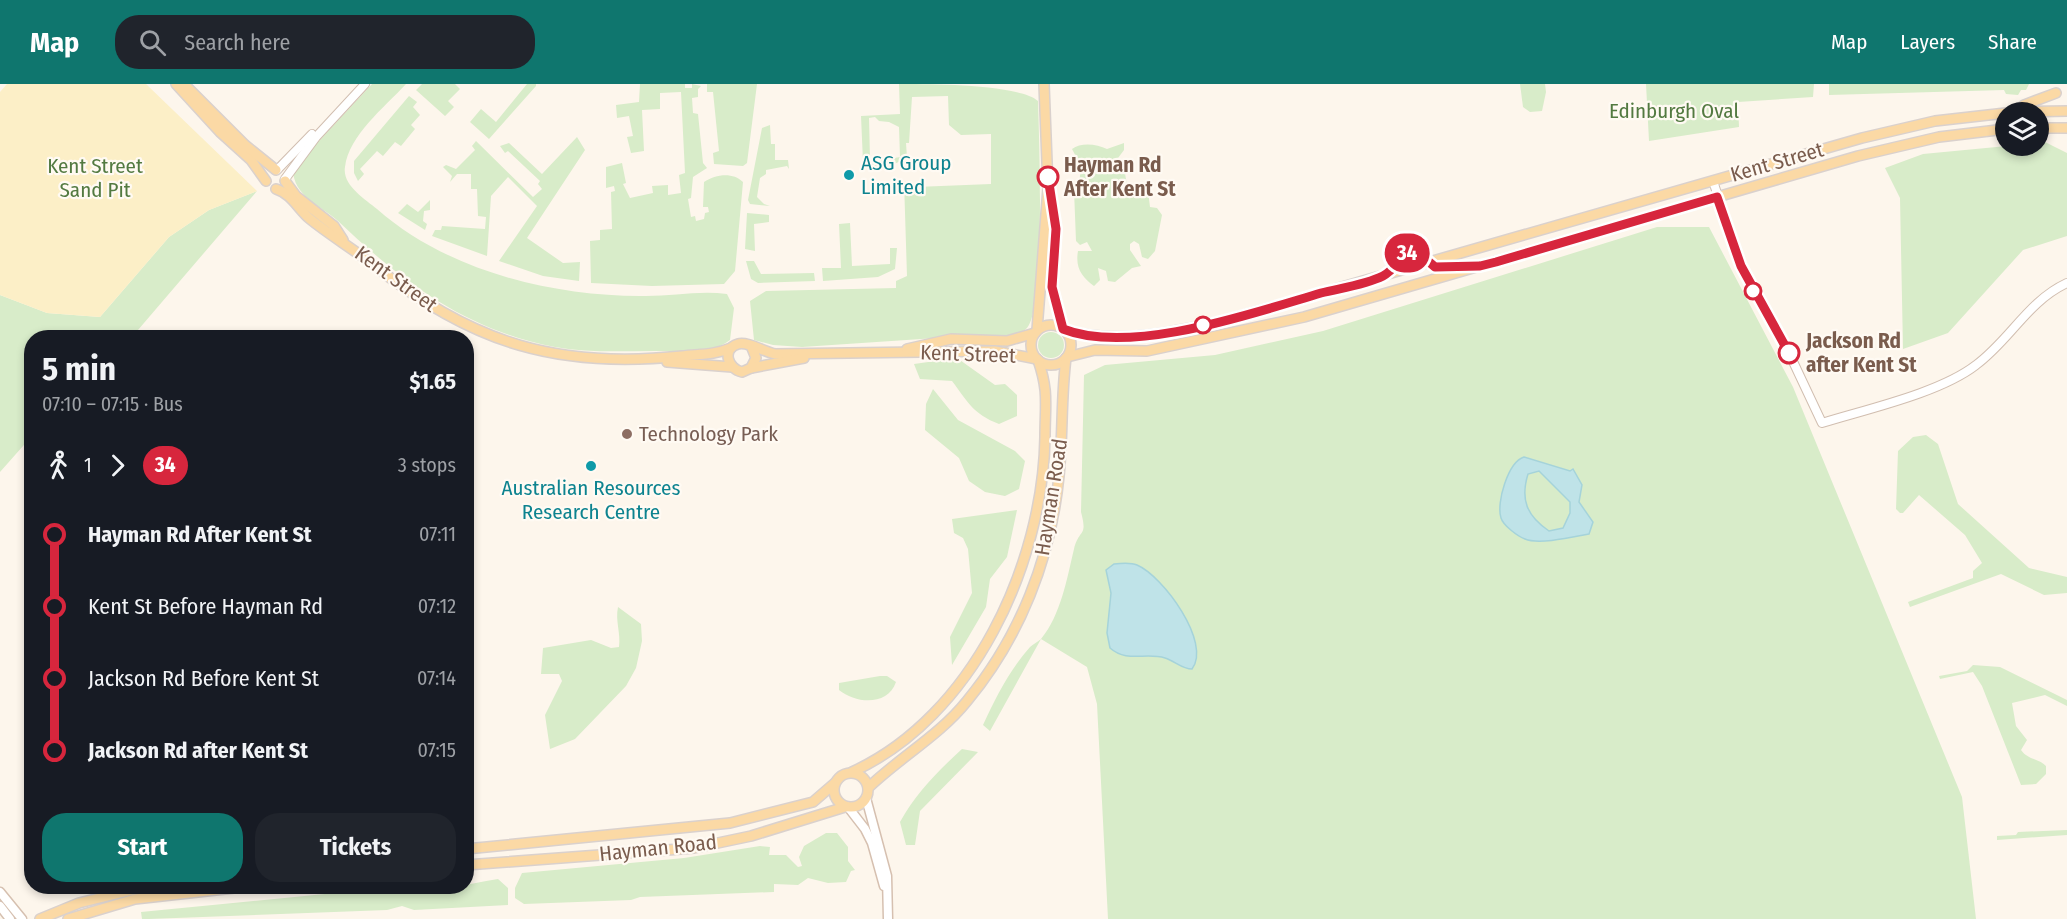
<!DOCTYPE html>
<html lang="en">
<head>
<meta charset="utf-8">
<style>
	:root { --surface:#171b24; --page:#20242c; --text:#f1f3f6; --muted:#9ea1a6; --accent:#0f766e }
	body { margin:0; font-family:"Fira Sans Condensed",sans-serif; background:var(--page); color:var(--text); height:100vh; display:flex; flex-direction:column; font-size:22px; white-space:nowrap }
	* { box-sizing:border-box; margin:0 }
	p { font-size:20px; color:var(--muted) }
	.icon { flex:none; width:33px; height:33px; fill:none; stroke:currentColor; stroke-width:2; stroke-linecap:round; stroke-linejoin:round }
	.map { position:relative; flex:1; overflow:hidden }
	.drawer { position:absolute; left:24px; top:246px; width:450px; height:564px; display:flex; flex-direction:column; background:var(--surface); border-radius:24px; box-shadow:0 3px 9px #0003 }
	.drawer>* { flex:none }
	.badge { padding:0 12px; border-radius:20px; font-size:21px; line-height:39px }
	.controls { position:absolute; left:1995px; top:18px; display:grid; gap:12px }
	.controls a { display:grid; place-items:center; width:54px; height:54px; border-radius:50%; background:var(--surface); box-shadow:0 3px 9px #0003; font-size:30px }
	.map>.badge { position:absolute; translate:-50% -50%; box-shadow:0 0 0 3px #fff }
	.legs { display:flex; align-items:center; gap:9px; height:66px; padding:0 18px; font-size:20px }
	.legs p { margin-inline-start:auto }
	.summary { display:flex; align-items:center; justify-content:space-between; height:102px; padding:0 18px }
	h1 { font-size:33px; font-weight:700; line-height:45px }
	.button { display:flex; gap:12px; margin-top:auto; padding:12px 18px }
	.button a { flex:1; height:69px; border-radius:24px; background:var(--accent); color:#fff; font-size:24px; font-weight:700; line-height:69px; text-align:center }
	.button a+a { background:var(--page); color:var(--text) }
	ul { padding:0 18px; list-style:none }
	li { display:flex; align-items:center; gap:21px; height:72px; font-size:22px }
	li i { display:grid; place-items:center; width:9px; height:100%; margin:0 8px; background:currentColor }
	li i::after { content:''; width:15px; height:15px; margin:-8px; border:4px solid; border-radius:50%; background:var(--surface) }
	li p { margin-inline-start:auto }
	li:first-child i { background:linear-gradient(#0000 50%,currentColor 0) }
	li:last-child i { background:linear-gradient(currentColor 50%,#0000 0) }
	header { display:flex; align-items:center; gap:36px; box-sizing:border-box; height:84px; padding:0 30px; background:var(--accent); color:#fff }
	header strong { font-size:28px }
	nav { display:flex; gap:33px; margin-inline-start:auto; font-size:21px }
	.search { width:420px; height:54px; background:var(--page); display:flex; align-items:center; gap:15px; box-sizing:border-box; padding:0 21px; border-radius:24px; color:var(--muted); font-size:22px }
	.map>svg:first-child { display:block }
</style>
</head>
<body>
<header>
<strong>Map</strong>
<div class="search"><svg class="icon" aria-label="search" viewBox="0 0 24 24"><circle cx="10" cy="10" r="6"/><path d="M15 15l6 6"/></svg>Search here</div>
<nav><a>Map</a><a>Layers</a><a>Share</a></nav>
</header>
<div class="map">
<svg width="2067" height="835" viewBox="0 0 2067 835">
	<rect width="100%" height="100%" fill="#fdf6ec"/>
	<g fill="#d8ecc9">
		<path d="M372,0H406C384,24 349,51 345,83C342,101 365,115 377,125C446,186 550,212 640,212C669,213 698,206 727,210L734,224L730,256C712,271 677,267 655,267C621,267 588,269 555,263C466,246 402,198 338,137C320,121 293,112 293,85Z"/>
		<polygon points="422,0 455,0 460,5 448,17 454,23 445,32 416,6"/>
		<polygon points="527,0 536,0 536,2 489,55 470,38 481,25 496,38"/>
		<path d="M640,0H685V4H692V0L701,2L698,5V13L692,14L693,29L698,30L703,79L707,84L693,93L691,114L688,115L691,133L695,132L696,137L704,135L705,129L709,128L708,123H703L704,98C716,90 733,88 743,98L735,187L724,200L652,202L591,199L590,157L600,156V146L612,145L611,108L615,107L614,102L606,104V83L622,79L626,99L623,100L630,114L653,109L652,102L668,101V111L681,109L679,91L685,89L681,8L660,9V25L642,26L644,67L631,69L627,53L633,52L629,32L617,34L616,21L639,18Z"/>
		<polygon points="707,0 757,0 747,79 743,82 714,80 713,69 719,67 713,8 707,8"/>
		<path d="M899,0C929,0 1019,0 1038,17C1039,49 1046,229 1026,245C1014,254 995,251 981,251L802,263L773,261L754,256L750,217L766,207L896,204V197L907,192L904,97L916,103L991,100V50L961,51L949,41L948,12L912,13L909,59H906L907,74L890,82L889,75L900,73L899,43L889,38L879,37L875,33L869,34L870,75L884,74L883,84L870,85L869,78H863L861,32L900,30Z"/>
		<polygon points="1520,0 1545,0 1546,8 1542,27 1530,28 1523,23"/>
		<polygon points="1646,0 1814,0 1813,13 1738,18 1739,43 1649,57"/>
		<polygon points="1829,0 2029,0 2026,6 2021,6 2018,11 2006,10 2004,6 1829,11"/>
		<polygon points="409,12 417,18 413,23 420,31 411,41 415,45 401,62 395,58 383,72 377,67 360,85 364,90 358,97 354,89 354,77"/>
		<polygon points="770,41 771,60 775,60 775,76 788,76 789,85 787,82 766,86 766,90 760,94 757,113 764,120 770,122 750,120 748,116 762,44"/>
		<polygon points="577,53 585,66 527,154 563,179 580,178 579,197 543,192 499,177 537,122 508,93 491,112 487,172 432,152 435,146 441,146 442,142 485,145 486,133 478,132 477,105 471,105 471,90 457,90 450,98 452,92 443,83 446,81 456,85 475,66 472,62 476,57 533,113 542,105 538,100 540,97 508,67 505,69 500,62 509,59 542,90"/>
		<polygon points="2039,58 2045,58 2067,69 2067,152 2023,166 1948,249 1903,265 1900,114 1885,84 1923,70 2007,62 2038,62"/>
		<path d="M1124,59V66L1118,74L1122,84L1114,88L1125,89L1128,108L1148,107L1150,123L1157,124L1162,131L1155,167L1148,175L1142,173L1139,160L1134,157L1130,160V166L1141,182L1132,184L1115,198L1108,197L1106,187L1098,184L1100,196L1094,202C1082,193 1075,184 1078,167H1092L1087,158L1080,161L1076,157L1074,106L1079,101L1081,82L1072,65C1081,58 1097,60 1107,65Z"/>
		<polygon points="257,107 132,253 32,254 31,353 0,388 0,211 47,229 100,233 169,153 209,126"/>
		<polygon points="430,116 430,126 424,127 423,137 427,140 425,146 398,129 407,120 418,128"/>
		<polygon points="747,129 769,131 769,138 754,140 755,167 745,165"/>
		<polygon points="850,139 852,182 890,180 890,164 897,164 895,185 878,193 823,197 822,184 841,184 839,140"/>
		<path d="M1657,143H1709L1793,303L1962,713L1976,835H1108L1097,620L1087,583L1041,555L990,647L983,641C996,613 1009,587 1030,563C1033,560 1038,558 1041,555C1061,531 1067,494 1074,465C1079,444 1088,454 1081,428L1084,291L1105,281L1215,271L1323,247Z"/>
		<polygon points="746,177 754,177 761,190 814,189 815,197 758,199 751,195"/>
		<circle cx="1051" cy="261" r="13"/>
		<path d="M957,274L995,301L1005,300L1017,311V332L999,340C973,330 968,318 952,297L920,295L914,280Z"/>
		<polygon points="933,305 958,336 1015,367 1025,377 1019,405 1005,412 985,408 969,397 959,374 925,346 926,320"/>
		<polygon points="1926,351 1938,360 1958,420 2029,484 2067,493 2067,509 2044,511 2001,490 1910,523 1908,518 1973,494 1973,487 1982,479 1965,451 1919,411 1903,429 1900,429 1896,425 1898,367 1913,353"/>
		<polygon points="1017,426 1007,473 990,495 986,523 952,581 950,553 972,509 968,465 963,454 954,449 952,435"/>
		<path d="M618,523L641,540L642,557L636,584L626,602L575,655L550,665L545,631L562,597L559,590H541L543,564L591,556L611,564L619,563C621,549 615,537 618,523Z"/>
		<path d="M1973,581L2000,583L2067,616V622L2045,611L2012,619L2016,642L2027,656L2021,666C2028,676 2038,674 2046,682V690L2036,700L2021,701L1982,602L1973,588L1940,595L1939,592L1967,587Z"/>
		<path d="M880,592H887L896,598C888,622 856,620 839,606V599Z"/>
		<path d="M962,665L978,668L920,727L915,761H906L900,738C916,709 938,687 962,665Z"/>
		<polygon points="2067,746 2067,751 1997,756 1997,752 2016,751 2018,748"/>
		<polygon points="826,749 837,749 848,763 848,777 855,786 851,787 846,798 828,799 808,794 798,801 774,800 774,808 640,813 631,816 524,820 515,814 515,804 522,789 684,774 760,762 770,763 769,771 786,771 798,783 802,782 799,773 804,762"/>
		<path d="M498,795L508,804V821L414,826L402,822L387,826L149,835H142L141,828L375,805C419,811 457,802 498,795Z"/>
	</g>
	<polygon fill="#fcefc7" points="7,0 146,0 257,107 209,126 169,153 100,233 47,229 0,211 0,8"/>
	<g fill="#bfe3e8" stroke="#a5d3da" stroke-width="1.5" fill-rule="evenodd">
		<path d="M1524,373L1570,387L1573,385L1582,401L1579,418L1593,438L1589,450C1573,453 1539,461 1525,455C1517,452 1503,441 1501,434C1496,419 1508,378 1524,373ZM1539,387L1570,418V429L1563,444L1549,447C1527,432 1520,416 1528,390Z"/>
		<path d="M1114,480C1122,479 1130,478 1137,481C1163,492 1212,559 1192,585C1182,585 1175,577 1165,574C1146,568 1127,579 1110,564L1107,549L1111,509L1106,486Z"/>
	</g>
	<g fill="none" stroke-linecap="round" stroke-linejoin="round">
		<defs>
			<g id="tertiary">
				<polyline points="277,86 312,50"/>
				<polyline points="285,95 316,53 365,0"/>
				<path d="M1713,97L1741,182L1789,269L1822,339C1867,325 1940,309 1976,281C2010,256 2028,217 2067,199"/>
			</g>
			<g id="secondary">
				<polyline points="866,714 887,792 888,835"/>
				<polyline points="848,723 865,745 872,759 884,802"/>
				<polyline points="0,808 22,835"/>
				<polyline points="0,822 10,835"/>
			</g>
			<g id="primary">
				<polyline points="176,0 220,48 251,76 266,97"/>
				<polyline points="184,0 245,61 276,86"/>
				<polyline points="2011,28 2067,27"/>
				<polyline points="2016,28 2024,21 2056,9"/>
				<polyline points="2038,44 2067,44"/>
				<polyline points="285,97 296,112 334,142 343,156"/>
				<path d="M276,105C292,110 298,125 310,135C331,152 355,166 376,183C474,260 559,285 682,272C700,270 714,271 731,264"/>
				<polyline points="1050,112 1056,145 1052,203 1063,245"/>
				<polyline points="1386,190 1418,156"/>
				<circle cx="1051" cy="261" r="20"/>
				<polyline points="1037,246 1048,104 1044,0"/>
				<path d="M1064,246C1119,261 1173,248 1227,236L1862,54L1935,37L2006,29"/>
				<path d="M752,264L756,274L751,284L742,288C728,285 721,265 738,260C747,257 765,268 775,270L995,267L1037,275"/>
				<polyline points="907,265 951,255 1007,257 1035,249"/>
				<polyline points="1067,273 1095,266 1147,267 1304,233 1858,72 1939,53 2006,45"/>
				<polyline points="667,278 732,283"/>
				<polyline points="751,284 804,274"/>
				<path d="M852,688C973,633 1043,480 1045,353C1045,320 1049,308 1038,276"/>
				<circle cx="851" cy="706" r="17"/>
				<path d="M868,704C900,673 939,652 967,617C1020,553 1051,474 1059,392C1063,352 1061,313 1066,274"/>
				<polyline points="466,765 730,739 813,718 835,699"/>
				<polyline points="466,781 694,764 751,752 845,723"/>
				<polyline points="40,835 79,819 149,802"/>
				<polyline points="68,835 135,815 252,802"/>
			</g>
		</defs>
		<use href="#tertiary" stroke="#d1beb0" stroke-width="10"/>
		<use href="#secondary" stroke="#d6c0b0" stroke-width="11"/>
		<use href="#primary" stroke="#dad1cd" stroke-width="12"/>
		<use href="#tertiary" stroke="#fff" stroke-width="8"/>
		<use href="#secondary" stroke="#fff" stroke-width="8"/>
		<use href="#primary" stroke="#fbd9a5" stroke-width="9"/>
	</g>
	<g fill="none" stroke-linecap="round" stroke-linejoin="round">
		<defs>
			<path id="line-1" d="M1048,93L1056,145L1052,203L1063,245C1131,272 1253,229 1321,209C1341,204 1365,201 1383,192C1391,188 1413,164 1418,156L1421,171L1435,183L1480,182L1496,178L1717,113L1741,182L1789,269"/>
		</defs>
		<use href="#line-1" stroke="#fff" stroke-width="14"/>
		<use href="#line-1" stroke="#d7263d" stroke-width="9"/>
	</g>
	<g fill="#0f9aa8" stroke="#fffaf3" stroke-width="2">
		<circle cx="849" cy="91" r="6"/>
		<circle cx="591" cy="382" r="6"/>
	</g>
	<g fill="#fff" stroke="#d7263d" stroke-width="3">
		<circle cx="1048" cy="93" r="10"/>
		<circle cx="1753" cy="207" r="8"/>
		<circle cx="1203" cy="241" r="8"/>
		<circle cx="1789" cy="269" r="10"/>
	</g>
	<circle fill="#8d6e63" stroke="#fffaf3" stroke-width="2" cx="627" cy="350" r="6"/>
	<g text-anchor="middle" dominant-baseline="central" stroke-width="4.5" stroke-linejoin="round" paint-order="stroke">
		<g font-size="21" fill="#537a41" stroke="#fffaf3">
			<text x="1674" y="27">Edinburgh Oval</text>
			<text x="95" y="82">Kent Street<tspan x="95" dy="24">Sand Pit</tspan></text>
		</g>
		<g font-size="21" fill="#7a5c4d" stroke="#fffaf3">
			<text transform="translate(1777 78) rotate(-16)">Kent Street</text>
			<text transform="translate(396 195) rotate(36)">Kent Street</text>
			<text transform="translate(968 270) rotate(2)">Kent Street</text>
			<text transform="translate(1051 413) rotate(-81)">Hayman Road</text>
			<text transform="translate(658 764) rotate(-6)">Hayman Road</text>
		</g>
		<g font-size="21" fill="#0d838f" stroke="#fffaf3" text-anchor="start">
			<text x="861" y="79">ASG Group<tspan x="861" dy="24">Limited</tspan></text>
			<text x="591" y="404" text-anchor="middle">Australian Resources<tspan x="591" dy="24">Research Centre</tspan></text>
		</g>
		<g font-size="21" font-weight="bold" fill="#7a5c4d" stroke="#fffaf3" text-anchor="start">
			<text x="1064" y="81">Hayman Rd<tspan x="1064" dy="24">After Kent St</tspan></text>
			<text x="1806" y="257">Jackson Rd<tspan x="1806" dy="24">after Kent St</tspan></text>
		</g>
		<g font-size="21" fill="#785e54" stroke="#fffaf3" text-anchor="start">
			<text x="639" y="350">Technology Park</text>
		</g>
	</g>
</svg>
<div class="controls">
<a><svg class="icon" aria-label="layers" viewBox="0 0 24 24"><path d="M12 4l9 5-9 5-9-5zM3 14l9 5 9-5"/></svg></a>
</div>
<b class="badge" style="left:1407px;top:169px;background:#d7263d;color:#fff">34</b>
<section class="drawer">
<div class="summary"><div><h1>5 min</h1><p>07:10 – 07:15 · Bus</p></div><b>$1.65</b></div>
<div class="legs"><svg class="icon" aria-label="walk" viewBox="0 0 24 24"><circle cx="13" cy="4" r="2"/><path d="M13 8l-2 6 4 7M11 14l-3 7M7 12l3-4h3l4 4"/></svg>1<svg class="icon" aria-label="forward" viewBox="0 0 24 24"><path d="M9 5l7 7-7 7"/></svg><b class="badge" style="background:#d7263d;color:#fff">34</b><p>3 stops</p></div>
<ul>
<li><i style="color:#d7263d"></i><b>Hayman Rd After Kent St</b><p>07:11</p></li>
<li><i style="color:#d7263d"></i><span>Kent St Before Hayman Rd</span><p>07:12</p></li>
<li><i style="color:#d7263d"></i><span>Jackson Rd Before Kent St</span><p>07:14</p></li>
<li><i style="color:#d7263d"></i><b>Jackson Rd after Kent St</b><p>07:15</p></li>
</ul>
<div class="button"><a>Start</a><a>Tickets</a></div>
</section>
</div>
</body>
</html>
